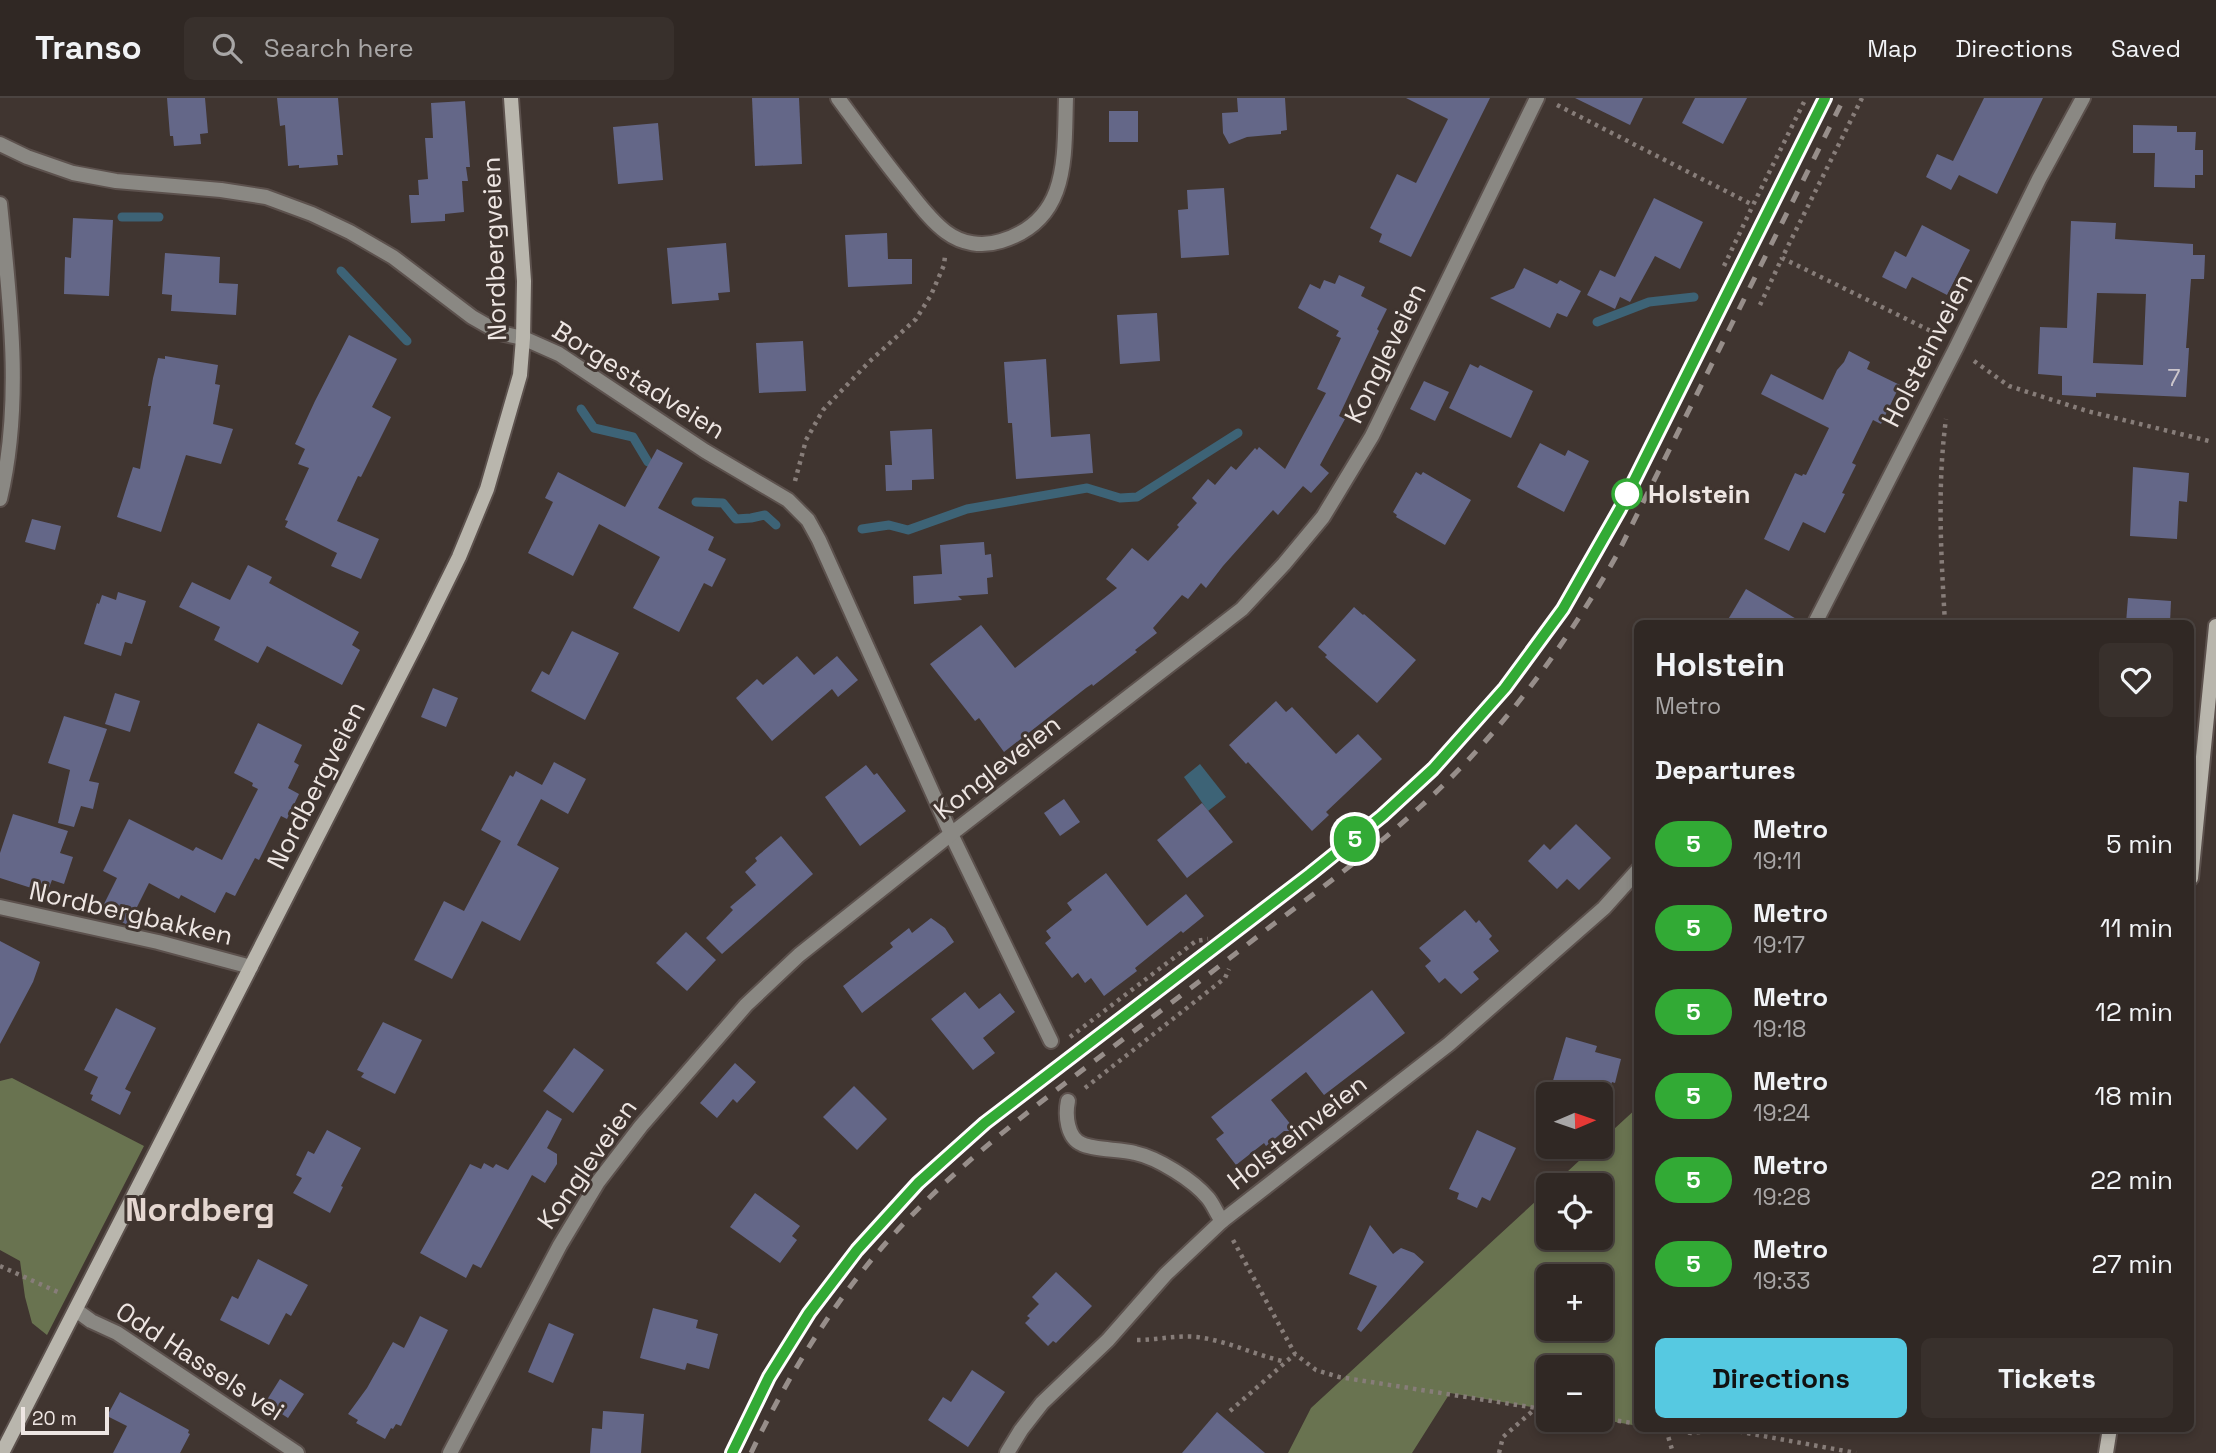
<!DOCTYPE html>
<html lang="en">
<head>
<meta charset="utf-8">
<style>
	:root { --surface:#302824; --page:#38302c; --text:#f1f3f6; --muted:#a8a6a6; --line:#4b4441; --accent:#56c9e1 }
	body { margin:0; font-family:"Space Grotesk",sans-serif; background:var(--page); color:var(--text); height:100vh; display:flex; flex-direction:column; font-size:26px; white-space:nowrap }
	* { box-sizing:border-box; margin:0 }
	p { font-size:23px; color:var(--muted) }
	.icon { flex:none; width:38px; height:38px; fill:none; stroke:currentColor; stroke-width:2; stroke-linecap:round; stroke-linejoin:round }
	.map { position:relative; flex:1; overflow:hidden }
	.side { position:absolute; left:1634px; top:522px; width:560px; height:812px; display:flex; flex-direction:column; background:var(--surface); border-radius:10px; box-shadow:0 4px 10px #0003,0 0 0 2px var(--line) }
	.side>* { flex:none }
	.badge { padding:0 14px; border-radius:23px; font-size:24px; line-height:46px }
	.needle { width:46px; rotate:88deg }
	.buttons { position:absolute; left:1536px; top:984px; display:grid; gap:14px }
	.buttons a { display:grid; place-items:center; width:77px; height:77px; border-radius:10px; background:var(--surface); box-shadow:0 4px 10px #0003,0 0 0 2px var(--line); font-size:35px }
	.scale { position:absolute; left:21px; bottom:18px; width:88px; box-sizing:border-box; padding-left:7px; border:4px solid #eee6e3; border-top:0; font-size:19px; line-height:24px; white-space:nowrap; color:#eee6e3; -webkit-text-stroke:5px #403530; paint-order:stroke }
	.map>.badge { position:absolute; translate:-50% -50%; box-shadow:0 0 0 4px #fff }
	h2 { padding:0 21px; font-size:26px; line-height:63px }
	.round { display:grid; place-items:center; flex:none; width:74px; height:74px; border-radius:10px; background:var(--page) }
	.overview { display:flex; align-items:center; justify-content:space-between; height:119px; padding:0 21px }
	h1 { font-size:33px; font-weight:800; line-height:52px }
	.primary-button { display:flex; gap:14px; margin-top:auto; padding:14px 21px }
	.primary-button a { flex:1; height:80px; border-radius:10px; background:var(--accent); color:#111; font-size:28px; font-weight:800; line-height:80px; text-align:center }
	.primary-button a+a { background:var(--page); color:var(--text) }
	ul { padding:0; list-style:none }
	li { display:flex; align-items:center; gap:21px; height:84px; padding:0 21px }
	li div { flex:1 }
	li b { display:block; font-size:26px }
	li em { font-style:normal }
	li .badge { min-width:77px; font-weight:700; text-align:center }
	header { display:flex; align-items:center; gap:42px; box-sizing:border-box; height:98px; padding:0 35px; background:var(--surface); border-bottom:2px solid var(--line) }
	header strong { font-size:33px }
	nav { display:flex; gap:38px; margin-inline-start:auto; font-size:24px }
	.search { width:490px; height:63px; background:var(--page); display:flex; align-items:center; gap:18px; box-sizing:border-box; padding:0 24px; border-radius:10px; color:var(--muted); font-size:26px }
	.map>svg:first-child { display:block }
</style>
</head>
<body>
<header>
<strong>Transo</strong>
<div class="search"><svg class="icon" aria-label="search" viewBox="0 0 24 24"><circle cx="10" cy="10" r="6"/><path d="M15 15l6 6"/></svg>Search here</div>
<nav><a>Map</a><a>Directions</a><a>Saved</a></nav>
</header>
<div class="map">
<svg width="2216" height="1355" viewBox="0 0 2216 1355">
	<rect width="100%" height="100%" fill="#403530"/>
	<g fill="#697350" fill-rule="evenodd">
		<polygon points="12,980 144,1048 47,1237 32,1225 25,1199 20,1163 0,1152 0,983"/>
		<path d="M1638,1009V1328L1599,1321H1601V1269H1549V1312L1450,1295L1412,1355H1288L1311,1310L1549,1091V1139H1601V1087H1553L1595,1048H1601V1043ZM1549,1178H1601V1230H1549Z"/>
	</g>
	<polygon fill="#3d6376" points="1200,666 1226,699 1208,713 1184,679"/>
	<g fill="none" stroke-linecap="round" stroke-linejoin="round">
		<g stroke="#3d6376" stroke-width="9">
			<polyline points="122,119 159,119"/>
			<polyline points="341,173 407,243"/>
			<polyline points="1597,224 1649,204 1694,199"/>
			<polyline points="581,311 594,330 633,339 648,364"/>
			<polyline points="696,404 723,405 736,421 751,420 765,417 776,427"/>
			<polyline points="862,431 889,427 908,432 967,411 1087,390 1120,400 1137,399 1238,335"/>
		</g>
	</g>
	<g fill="#646788" fill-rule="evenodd">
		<polygon points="167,0 205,0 208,35 200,36 201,46 174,48 173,38 170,38"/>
		<polygon points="277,0 338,0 343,57 337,57 338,67 299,70 299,67 288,68 285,27 280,28"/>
		<polygon points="752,0 799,0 802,66 755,68"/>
		<polygon points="1237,0 1285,0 1287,32 1281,33 1281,36 1247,39 1229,46 1223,35 1222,15 1238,14"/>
		<polygon points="1406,0 1490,0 1411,159 1379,144 1382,136 1370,130 1397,76 1416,85 1448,21"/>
		<polygon points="1575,0 1643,0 1630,27"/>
		<polygon points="1695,0 1747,0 1723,46 1682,25"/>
		<polygon points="1984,0 2043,0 1997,96 1959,77 1951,92 1926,79 1937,56 1953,63"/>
		<polygon points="465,3 470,69 466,69 468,83 462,83 464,114 445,116 445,123 411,125 409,97 419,97 418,82 428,81 425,40 433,40 431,5"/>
		<rect x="1109" y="13" width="29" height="31"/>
		<polygon points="658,25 663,82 618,86 613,29"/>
		<polygon points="2133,27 2177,28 2177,34 2196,34 2195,52 2203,52 2203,77 2195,77 2195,90 2154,89 2155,55 2133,55"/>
		<polygon points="1224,90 1229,157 1181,160 1178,112 1188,111 1187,92"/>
		<polygon points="1654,100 1703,124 1680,171 1655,158 1630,204 1620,199 1615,211 1587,197 1600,172 1615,179"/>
		<polygon points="73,120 113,122 109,198 64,196 65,159 71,160"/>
		<path d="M2071,123L2116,125L2115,141L2193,146V157H2205L2204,181H2191L2186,250H2189L2186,299L2096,295V299L2062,297V278L2038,276L2040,229L2067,230ZM2097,195L2146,196L2143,267L2093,265Z"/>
		<polygon points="1922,127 1970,152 1947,197 1912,179 1906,191 1882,179 1895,153 1906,159"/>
		<polygon points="887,135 888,161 912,161 912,186 848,189 845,137"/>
		<polygon points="726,145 730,194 718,195 719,202 672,206 667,150"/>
		<polygon points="165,155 220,159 219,185 238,186 236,217 171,213 172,197 162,196"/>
		<polygon points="1524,170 1557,186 1560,182 1581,193 1567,219 1557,215 1550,230 1490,200 1514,190"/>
		<polygon points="1339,177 1365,189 1361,198 1387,211 1377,231 1379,233 1339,318 1345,321 1320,367 1329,375 1311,395 1303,388 1278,417 1273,412 1223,468 1206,490 1201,485 1188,501 1182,497 1153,530 1157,535 1135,552 1137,554 1093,588 1092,586 1086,590 1004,654 979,620 975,623 930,566 981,527 1015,570 1117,490 1106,481 1132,450 1148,463 1179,429 1177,427 1197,405 1192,400 1208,381 1215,387 1231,368 1236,372 1255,350 1257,352 1259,349 1285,371 1326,295 1317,291 1341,240 1336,238 1339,233 1298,210 1310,186 1320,191 1324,182 1335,186"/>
		<polygon points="1157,215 1160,263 1120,266 1117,217"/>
		<polygon points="349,237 397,261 372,309 391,319 361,379 358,378 337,423 379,441 361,481 331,468 337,455 285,429 288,423 285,422 309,370 298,366 305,351 295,346 315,303"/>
		<polygon points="803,243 806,293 759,295 756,245"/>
		<polygon points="1849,253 1870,264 1867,271 1900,287 1881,326 1873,322 1852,365 1856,367 1842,395 1845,396 1825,435 1803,424 1789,453 1764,441 1795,375 1802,378 1803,376 1806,377 1829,330 1761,296 1771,276 1823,302 1837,272 1844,264"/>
		<polygon points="165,258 218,267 215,286 220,287 213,326 233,331 221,366 186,357 161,434 117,419 133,369 140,371 151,308 148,308 153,280 158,260 165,261"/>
		<polygon points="1046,261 1051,339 1090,336 1093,375 1016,381 1012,325 1008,325 1004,264"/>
		<polygon points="1470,266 1478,270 1480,267 1533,293 1511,340 1449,310"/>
		<polygon points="1424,283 1449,294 1435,323 1410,311"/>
		<polygon points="932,331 934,381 912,382 912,392 886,393 885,367 892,367 890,333"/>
		<polygon points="1540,345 1565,358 1568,352 1589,363 1564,414 1517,389"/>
		<polygon points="657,351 683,365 658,410 714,439 708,452 726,461 712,489 704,485 679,534 633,510 660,459 599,426 573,478 528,455 553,404 545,400 558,374 625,409"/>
		<polygon points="2133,369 2189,375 2187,404 2179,403 2177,441 2130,438"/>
		<polygon points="1416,374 1421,377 1423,374 1471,402 1445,447 1396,419 1397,417 1393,414"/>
		<polygon points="32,421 61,428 55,452 25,444"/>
		<polygon points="984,444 985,457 991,456 993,479 987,480 988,496 958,498 962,502 914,506 913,478 942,476 940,447"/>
		<polygon points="248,467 272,479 269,485 359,534 352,547 360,552 342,587 267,548 258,565 214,542 220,529 179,509 192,484 230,502"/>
		<polygon points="1746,491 1803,525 1726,525"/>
		<polygon points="118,494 146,503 132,546 125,544 121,558 84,546 97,505 99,506 102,497 116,502"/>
		<polygon points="2128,500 2171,503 2170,525 2126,525"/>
		<polygon points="1354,509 1363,517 1364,516 1416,562 1377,605 1325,559 1327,557 1318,549"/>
		<polygon points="572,533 619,555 585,622 531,593 542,573 549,577"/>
		<polygon points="797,558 814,577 837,558 858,582 838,599 832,591 772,643 736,600 757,581 763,587"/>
		<polygon points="433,590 458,600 446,629 421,619"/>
		<polygon points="115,595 140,603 130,634 105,626"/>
		<polygon points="1276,603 1286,614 1292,609 1336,656 1358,636 1382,661 1326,714 1329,717 1312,733 1248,664 1246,666 1229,647"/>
		<polygon points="64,618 107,631 89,683 99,685 93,711 81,708 74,729 58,725 70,672 48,665"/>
		<polygon points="258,625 302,647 294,664 299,667 288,690 299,696 287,721 281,718 259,762 255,760 235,798 226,794 215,815 181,797 179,801 149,785 128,827 100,814 117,780 103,773 129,721 193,753 196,749 222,762 258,691 252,688 253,685 234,675"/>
		<polygon points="554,664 586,681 568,716 541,701 517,747 559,770 520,843 482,823 452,881 414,862 444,803 464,813 501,743 481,732 510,677 513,679 516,673 542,687"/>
		<polygon points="866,667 874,677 877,675 906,713 860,748 825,699"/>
		<polygon points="1064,701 1080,724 1060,738 1044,715"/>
		<polygon points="1202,705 1233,744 1187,780 1157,742"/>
		<polygon points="13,716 68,733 60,755 73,759 64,786 52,782 47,795 0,780 0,755"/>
		<polygon points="1576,726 1611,760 1579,792 1567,781 1557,791 1528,763 1544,746 1550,752"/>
		<polygon points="781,738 813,776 722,856 706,840 733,812 730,809 756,787 745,774 757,763 755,760"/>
		<polygon points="1106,775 1147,828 1186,796 1204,818 1183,835 1181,833 1135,870 1137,873 1104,898 1091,880 1085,885 1078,875 1072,880 1045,845 1051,840 1046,833 1072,812 1067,805"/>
		<polygon points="1465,812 1476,825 1479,822 1492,838 1489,841 1499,853 1473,874 1479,881 1461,896 1445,880 1439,885 1425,868 1431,863 1419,850"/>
		<polygon points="931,820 945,830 954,844 862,915 843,888 893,849 890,845 909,830 912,835"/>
		<polygon points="686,834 716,862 687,893 656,865"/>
		<polygon points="0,843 40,864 33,884 0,946"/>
		<polygon points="1372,892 1405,935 1324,997 1306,974 1271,1002 1296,1033 1284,1033 1266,1048 1264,1045 1236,1067 1216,1041 1224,1035 1211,1019"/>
		<polygon points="965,894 979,911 1000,895 1015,914 983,940 995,955 973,972 931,921"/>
		<polygon points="116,910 156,930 125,991 131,994 120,1017 91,1002 93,997 90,996 98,979 84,972"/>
		<polygon points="383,924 422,942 395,996 361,979 364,975 357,972"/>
		<polygon points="1566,939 1597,948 1595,954 1621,961 1615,985 1612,984 1608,996 1549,996"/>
		<polygon points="574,950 604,972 573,1015 543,993"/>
		<polygon points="735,965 756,984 737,1005 733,1001 717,1020 700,1005"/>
		<polygon points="854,988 887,1021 857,1052 823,1019"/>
		<polygon points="547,1012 562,1021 547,1050 557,1056 557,1066 545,1085 532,1077 481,1170 473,1166 466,1180 420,1155 470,1066 481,1071 484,1065 493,1070 496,1066 508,1072"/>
		<polygon points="327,1032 361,1050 341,1088 343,1089 330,1115 293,1095 302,1080 296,1077 308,1053 314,1056"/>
		<polygon points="1477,1032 1516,1050 1490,1103 1482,1099 1477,1110 1457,1101 1459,1095 1449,1091"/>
		<polygon points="755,1095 800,1128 792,1138 797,1142 780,1165 730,1129"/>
		<polygon points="1370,1127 1393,1156 1401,1150 1414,1155 1424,1164 1361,1234 1357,1231 1377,1188 1349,1176"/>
		<polygon points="258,1161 308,1187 291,1218 286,1215 269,1247 220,1222 232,1198 238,1201"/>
		<polygon points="1056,1174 1092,1208 1056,1245 1053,1243 1048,1248 1025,1225 1030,1220 1027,1218 1039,1206 1032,1199"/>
		<polygon points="653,1210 698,1222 696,1230 718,1236 709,1271 687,1265 685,1272 640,1260"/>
		<polygon points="420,1218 448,1232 401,1328 396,1326 393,1331 391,1330 385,1341 356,1325 358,1322 348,1316 367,1290 393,1244 404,1250"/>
		<polygon points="549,1225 574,1236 553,1285 528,1274"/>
		<polygon points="972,1272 1005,1294 968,1349 928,1322 943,1299 951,1304"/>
		<polygon points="280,1281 304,1296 288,1320 265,1305"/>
		<polygon points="120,1294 189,1332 188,1335 190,1336 180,1355 113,1355 127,1328 107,1318"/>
		<polygon points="603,1313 644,1316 641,1355 590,1355 592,1330 602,1331"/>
		<polygon points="1217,1314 1265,1355 1182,1355"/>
	</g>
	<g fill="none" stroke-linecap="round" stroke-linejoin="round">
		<defs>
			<polyline id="lane" points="951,736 1051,943"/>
			<g id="street">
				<path d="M838,0C860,30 882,61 906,90C918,105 930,122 946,134C962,146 982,149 1001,143C1070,122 1064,59 1066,0"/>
				<polyline points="0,46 27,59 73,75 116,83 221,92 266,99 312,116 350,134 393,159 472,219 500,235 523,240 559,256 705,353 788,402 808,422 819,442 951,736"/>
				<path d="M0,106C10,204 23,304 0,401"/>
				<polyline points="1815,525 1956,250 2039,81 2083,0"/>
				<polyline points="0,809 158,844 251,869"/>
				<path d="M1068,1003C1065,1017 1067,1040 1082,1046C1093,1052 1121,1051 1135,1055C1158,1060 1193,1082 1208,1100C1213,1106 1217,1116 1222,1123"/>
				<polyline points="76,1212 91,1223 117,1235 297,1355"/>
				<polyline points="450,1355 560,1147 598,1084 641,1028 746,907 799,857 951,736 1242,511 1284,466 1323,419 1372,338 1537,0"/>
				<polyline points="1007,1355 1021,1332 1042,1305 1108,1242 1166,1176 1222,1123 1449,946 1604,810 1638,772"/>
			</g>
			<g id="secondary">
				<polyline points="2191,780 2216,528"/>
				<polyline points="2,1355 420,538 459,459 487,391 520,277 523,240 524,183 511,0"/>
				<polyline points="2106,1355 2110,1330"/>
			</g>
		</defs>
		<use href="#lane" stroke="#5c514d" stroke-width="18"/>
		<use href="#street" stroke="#5c514d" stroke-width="18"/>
		<use href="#secondary" stroke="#5c514d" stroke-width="18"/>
		<g stroke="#877d79" stroke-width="4.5" stroke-dasharray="3.5 5" stroke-linecap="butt">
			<polyline points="1862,0 1782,160 1939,237"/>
			<polyline points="1557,7 1753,107 1806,0"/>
			<polyline points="1724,168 1753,107"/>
			<polyline points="1760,207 1782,160"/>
			<polyline points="1974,263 2009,288 2087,313 2209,343"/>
			<polyline points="795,383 806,342 823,312 869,264 916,221 931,197 944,167 945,158"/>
			<path d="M1945,525C1941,457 1937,388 1946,321"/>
			<polyline points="1070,939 1196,843 1208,841"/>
			<polyline points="1085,990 1225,880 1229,871"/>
			<polyline points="1233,1142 1295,1256 1316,1272 1339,1279 1549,1312"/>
			<polyline points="0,1168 60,1195"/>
			<path d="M1137,1242C1157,1242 1176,1237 1197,1239C1228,1243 1255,1257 1286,1264"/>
			<polyline points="1230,1313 1295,1256"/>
			<polyline points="1601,1320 1638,1326"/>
			<polyline points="1663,1330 1691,1335 1716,1332 1736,1333 1856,1355"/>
			<polyline points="1666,1331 1673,1355"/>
			<polyline points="1499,1355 1503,1339 1536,1310"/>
		</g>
		<use href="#lane" stroke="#8a8883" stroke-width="14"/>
		<use href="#street" stroke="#8a8883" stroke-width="14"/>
		<use href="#secondary" stroke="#b9b6ad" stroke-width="14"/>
		<g stroke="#978e8a" stroke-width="5" stroke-dasharray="12 12" stroke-linecap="butt">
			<polyline points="732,1355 769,1279 809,1215 857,1152 918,1085 985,1025 1293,790 1382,718 1433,671 1505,590 1563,511 1620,411 1825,0"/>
			<path d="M751,1355C783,1288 821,1224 868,1166C931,1089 1010,1027 1089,967C1150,921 1211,875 1271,828C1322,790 1373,752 1420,709C1501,636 1565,549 1618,455L1844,0"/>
		</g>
	</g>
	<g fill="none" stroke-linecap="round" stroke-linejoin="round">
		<defs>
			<polyline id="line" points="732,1355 769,1279 809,1215 857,1152 918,1085 985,1025 1310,776 1382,718 1433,671 1505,590 1563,511 1620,411 1825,0"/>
		</defs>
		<use href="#line" stroke="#fff" stroke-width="16"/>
		<use href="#line" stroke="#32aa35" stroke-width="10"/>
	</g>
	<circle fill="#fff" stroke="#32aa35" stroke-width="3.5" cx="1627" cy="396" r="14"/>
	<g text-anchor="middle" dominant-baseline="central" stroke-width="6" stroke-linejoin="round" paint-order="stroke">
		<g font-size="23" fill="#ccc6cc">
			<text x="2174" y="280">7</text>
		</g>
		<g font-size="26" fill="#eee6e3" stroke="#403530">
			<text transform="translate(494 151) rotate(-92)">Nordbergveien</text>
			<text transform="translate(1927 252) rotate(-63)">Holsteinveien</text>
			<text transform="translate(1385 255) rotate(-64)">Kongleveien</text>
			<text transform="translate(639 282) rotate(32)">Borgestadveien</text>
			<text transform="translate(997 669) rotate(-38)">Kongleveien</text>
			<text transform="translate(316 687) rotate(-63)">Nordbergveien</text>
			<text transform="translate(131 815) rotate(13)">Nordbergbakken</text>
			<text transform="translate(1297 1034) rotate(-38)">Holsteinveien</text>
			<text transform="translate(587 1066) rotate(-55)">Kongleveien</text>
			<text transform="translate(200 1263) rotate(33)">Odd Hassels vei</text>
		</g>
		<g font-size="26" font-weight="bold" fill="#eee6e3" stroke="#403530" text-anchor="start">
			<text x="1648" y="396">Holstein</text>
		</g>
		<g font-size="33" font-weight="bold" fill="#e5d7d1" stroke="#403530">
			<text x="200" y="1112">Nordberg</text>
		</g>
	</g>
</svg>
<div class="buttons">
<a><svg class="needle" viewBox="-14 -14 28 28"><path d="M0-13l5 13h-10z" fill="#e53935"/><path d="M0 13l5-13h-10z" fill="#a8a6a6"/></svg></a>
<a><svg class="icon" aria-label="locate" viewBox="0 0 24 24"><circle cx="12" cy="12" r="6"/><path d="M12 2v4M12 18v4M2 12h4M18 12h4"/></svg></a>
<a>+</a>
<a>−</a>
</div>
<div class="scale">20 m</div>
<b class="badge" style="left:1355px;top:741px;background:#32aa35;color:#fff">5</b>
<section class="side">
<div class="overview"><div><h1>Holstein</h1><p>Metro</p></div><a class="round"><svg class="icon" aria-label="heart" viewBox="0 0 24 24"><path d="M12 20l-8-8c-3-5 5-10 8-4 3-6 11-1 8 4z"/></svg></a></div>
<h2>Departures</h2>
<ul>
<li><span class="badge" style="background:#32aa35;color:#fff">5</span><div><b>Metro</b><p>19:11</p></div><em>5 min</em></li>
<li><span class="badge" style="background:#32aa35;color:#fff">5</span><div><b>Metro</b><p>19:17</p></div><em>11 min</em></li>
<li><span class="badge" style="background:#32aa35;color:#fff">5</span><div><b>Metro</b><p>19:18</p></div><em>12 min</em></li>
<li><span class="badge" style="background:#32aa35;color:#fff">5</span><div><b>Metro</b><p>19:24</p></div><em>18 min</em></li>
<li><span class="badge" style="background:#32aa35;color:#fff">5</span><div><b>Metro</b><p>19:28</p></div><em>22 min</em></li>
<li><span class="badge" style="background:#32aa35;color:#fff">5</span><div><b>Metro</b><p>19:33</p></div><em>27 min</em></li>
</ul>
<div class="primary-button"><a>Directions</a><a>Tickets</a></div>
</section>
</div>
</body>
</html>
